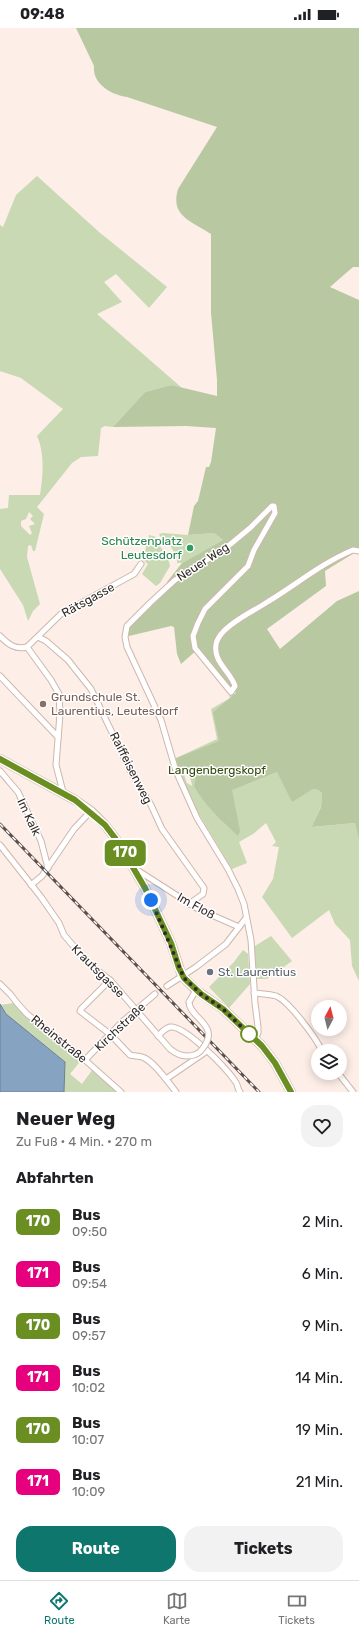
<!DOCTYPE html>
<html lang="de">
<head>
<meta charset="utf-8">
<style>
	:root { --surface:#fff; --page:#f2f2f2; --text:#202124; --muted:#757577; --line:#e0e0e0; --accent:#0f766e }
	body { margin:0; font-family:Rubik,sans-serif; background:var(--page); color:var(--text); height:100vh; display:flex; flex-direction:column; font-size:15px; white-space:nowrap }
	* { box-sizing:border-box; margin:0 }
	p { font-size:13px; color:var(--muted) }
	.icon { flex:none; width:22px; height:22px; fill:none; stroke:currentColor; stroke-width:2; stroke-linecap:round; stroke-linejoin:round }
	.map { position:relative; height:1064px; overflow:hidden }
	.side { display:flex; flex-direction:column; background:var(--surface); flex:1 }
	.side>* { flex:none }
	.badge { padding:0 8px; border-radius:6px; font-size:14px; line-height:26px }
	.needle { width:26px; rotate:7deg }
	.buttons { position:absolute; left:311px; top:972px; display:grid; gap:8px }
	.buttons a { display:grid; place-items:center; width:36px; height:36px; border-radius:50%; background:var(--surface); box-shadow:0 2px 10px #0003; font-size:20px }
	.you { position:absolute; width:20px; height:20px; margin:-10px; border:3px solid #fff; border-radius:50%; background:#1a73e8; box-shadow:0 0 0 6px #1a73e833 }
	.map>.badge { position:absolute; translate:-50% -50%; box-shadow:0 0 0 2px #fff }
	h2 { padding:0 16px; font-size:15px; line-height:36px }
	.round { display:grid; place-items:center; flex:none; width:42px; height:42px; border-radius:16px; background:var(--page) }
	.summary { display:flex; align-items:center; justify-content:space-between; height:68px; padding:0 16px }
	h1 { font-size:19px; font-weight:700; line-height:30px }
	.primary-button { display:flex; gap:8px; margin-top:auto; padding:8px 16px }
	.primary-button a { flex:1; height:46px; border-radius:16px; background:var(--accent); color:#fff; font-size:16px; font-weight:700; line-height:46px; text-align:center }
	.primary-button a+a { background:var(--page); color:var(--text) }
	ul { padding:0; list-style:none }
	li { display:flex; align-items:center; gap:12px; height:52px; padding:0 16px }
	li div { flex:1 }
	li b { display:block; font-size:15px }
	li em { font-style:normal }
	li .badge { min-width:44px; font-weight:700; text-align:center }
	.status { display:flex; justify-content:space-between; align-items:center; height:28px; padding:0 20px; background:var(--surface); direction:ltr }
	.status svg { height:11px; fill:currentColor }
	.dock { display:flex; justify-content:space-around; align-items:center; height:56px; border-top:1px solid var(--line); background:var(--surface); font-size:11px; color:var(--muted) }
	.dock a { display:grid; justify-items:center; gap:2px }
	.dock .on { color:var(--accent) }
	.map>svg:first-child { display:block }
</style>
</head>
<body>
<div class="status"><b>09:48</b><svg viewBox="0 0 49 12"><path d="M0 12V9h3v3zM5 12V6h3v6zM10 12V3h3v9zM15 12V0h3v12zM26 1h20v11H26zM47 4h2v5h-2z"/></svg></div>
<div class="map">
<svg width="359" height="1064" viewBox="0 0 359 1064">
	<rect width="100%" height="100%" fill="#fdeee7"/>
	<g fill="#c8d9b3" fill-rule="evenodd">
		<path d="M37,148L99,204L167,259L149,280L116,246L104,254L122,274L97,286L182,360L171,357L145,364L113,399L105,398L101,400L98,428L81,429L72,435L37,479L44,486L35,523H33L31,517L28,518L27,529L40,576L33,583L28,593L23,577L0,541V481L8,480L9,467H40C43,448 45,425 37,408L63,381L21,350L0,343V197L3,199L16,167ZM29,484L33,488L30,491L35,496L29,498L32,505L30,507L21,498V493L26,491Z"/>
		<polygon points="163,505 188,507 214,505 223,512 182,535 177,535 177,530 169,515 165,517 159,506"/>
		<polygon points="149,507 156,509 155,511 168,530 170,538 160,555 156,558 142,546 148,536 143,532"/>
		<path d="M262,641L244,757L277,744L313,761L318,762L322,765L321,778L313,799L355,795L359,813V953L352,938L350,912L335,896L329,882L292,910L262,869L273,851L279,819L272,818L276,814L266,795L253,806L239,814L247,835L232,841L197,783L181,748L184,747L187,755L192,758C191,748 186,743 177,739L174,731L217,711L211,681L230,670L229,666H235L237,662Z"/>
		<polygon points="271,908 292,933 267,951 255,951 255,918"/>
		<polygon points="243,922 248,926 250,956 229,980 209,959 234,934"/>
		<polygon points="14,975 82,1031 70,1046 82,1056 93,1041 119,1064 64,1064 65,1034 6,986 0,977"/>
	</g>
	<path fill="#b8c9a2" d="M76,0H359V239H353L330,259L359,272V522L325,543L326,558L267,601L280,621L337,573L359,563V813L355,795L312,799L321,779L322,765L318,762L313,761L292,774L277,744L232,762L240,803L238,808C221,792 205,778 194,758C199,744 190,741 178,740L174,731L219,713L213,684L236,665L197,622L181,636L177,626L174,599L171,598L129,608V600L166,564L167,554L182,535L223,512L214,505L188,507L194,478L198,473L206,439H209L211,434L216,400L186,398L113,399L145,364L171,357L217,368V352L211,285V206C191,193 170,188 178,161L217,99L127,69C112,67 92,56 94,38Z"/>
	<polygon fill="#86a4c2" stroke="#6d7f93" points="0,976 6,986 65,1034 64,1064 0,1064"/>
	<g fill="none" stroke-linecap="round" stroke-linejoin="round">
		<defs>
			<g id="minor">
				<path d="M0,608C8,616 15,622 27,619"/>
				<polyline points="38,609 46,613 68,632 91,661 133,748 151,777 162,801 204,860 203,866 189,876"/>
				<polyline points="27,619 51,652 59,666 60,686 56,737 63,764"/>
				<polyline points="27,619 61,586 134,546 141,536"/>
				<polyline points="0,648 58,709"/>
				<polyline points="0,743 18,764 41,813 48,840"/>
				<polyline points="0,817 41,869 59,895 64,907 88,935 110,952 170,1021"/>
				<polyline points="134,840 198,881 239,899"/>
				<polyline points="31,857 42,848 74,801 91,783"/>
				<path d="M110,952L81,981L80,983L111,1007L130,1027C134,1028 139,1028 142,1029C153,1032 169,1055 176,1064"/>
				<polyline points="0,956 11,967 17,975 27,986 85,1032 121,1064"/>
				<polyline points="167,958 196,939 226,916 246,890"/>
				<path d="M254,965C261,966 269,966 276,968C289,973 316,1010 322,1023"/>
				<polyline points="189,974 196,962"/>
				<path d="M158,1008C161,1005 165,1000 170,999C185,997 226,1040 235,1053C238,1056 237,1060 240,1064"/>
				<path d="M255,1011L258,1005V999L255,975L251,912L244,876L238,861L228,841L197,790L176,743L161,692L127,619L125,609L127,598L151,574L175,552L227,519L250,500L272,478H274L275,485L254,522L248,538L205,581L198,595L193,608L195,620L231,664L235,658C231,644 213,634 216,617C216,613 220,607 223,604C235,591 254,583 269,573C297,556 322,535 353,522L359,523"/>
				<polyline points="85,1032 122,994 155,966"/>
				<polyline points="338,1045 353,1064"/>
				<polyline points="166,1051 207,1023"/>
			</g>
			<polyline id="primary" points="0,731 75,772 91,783 105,797 118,814 145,860 171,915 182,948 196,962 223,981 262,1018 275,1035 291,1064"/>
		</defs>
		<use href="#minor" stroke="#cfb7ad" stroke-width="7"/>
		<use href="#primary" stroke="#cfb7ad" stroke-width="10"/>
		<use href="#minor" stroke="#fff" stroke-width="5"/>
		<use href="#primary" stroke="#fff" stroke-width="8"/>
		<defs>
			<polyline id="rail" points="0,796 259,1064"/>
		</defs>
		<use href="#rail" stroke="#5b504c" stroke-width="3"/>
		<use href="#rail" stroke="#fff" stroke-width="1.5" stroke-dasharray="4.5" stroke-linecap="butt"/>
		<defs>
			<path id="minor-bridge" d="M170,1021C175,1025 181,1028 187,1028C194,1028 200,1025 203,1020C221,997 189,990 189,974"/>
		</defs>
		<use href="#minor-bridge" stroke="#cfb7ad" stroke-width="7" stroke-linecap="butt"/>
		<use href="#minor-bridge" stroke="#fff" stroke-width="5"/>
	</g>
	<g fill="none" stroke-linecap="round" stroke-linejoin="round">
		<defs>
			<polyline id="line" points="0,731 75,772 105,797 118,814 145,860 171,915 179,940 184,950 201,966 223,981 262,1018 275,1035 291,1064"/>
		</defs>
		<use href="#line" stroke="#fff" stroke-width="9"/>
		<use href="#line" stroke="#6b8e23" stroke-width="6"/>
		<polyline stroke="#322925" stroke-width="4" stroke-dasharray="0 7.2" points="151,872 184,950 201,966 223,981 249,1006"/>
	</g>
	<circle fill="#2e9e5b" stroke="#fff" stroke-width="1.5" cx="190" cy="520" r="4"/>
	<circle fill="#8d6e63" stroke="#fff" stroke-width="1.5" cx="43" cy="676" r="4"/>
	<circle fill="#6b7280" stroke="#fff" stroke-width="1.5" cx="210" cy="944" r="4"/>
	<circle fill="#fff" stroke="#6b8e23" stroke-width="2" cx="249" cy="1006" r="8"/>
	<g text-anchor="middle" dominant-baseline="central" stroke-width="3" stroke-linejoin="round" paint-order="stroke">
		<g font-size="12" fill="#27864d" stroke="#fff" text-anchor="end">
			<text x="182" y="513">Schützenplatz<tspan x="182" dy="14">Leutesdorf</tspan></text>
		</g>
		<g font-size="12" fill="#322925" stroke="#fff">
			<text transform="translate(203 534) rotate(-33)">Neuer Weg</text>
			<text transform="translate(88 572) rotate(-29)">Rätsgasse</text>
			<text transform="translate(131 740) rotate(63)">Raiffeisenweg</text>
			<text transform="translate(29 789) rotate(65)">Im Kalk</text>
			<text transform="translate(196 878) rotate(29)">Im Floß</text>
			<text transform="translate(98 943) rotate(45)">Krautsgasse</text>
			<text transform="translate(120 999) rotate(-43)">Kirchstraße</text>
			<text transform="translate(59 1011) rotate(39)">Rheinstraße</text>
		</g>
		<g font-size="12" fill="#785e54" stroke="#fff" text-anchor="start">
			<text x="51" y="669">Grundschule St.<tspan x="51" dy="14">Laurentius, Leutesdorf</tspan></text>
		</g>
		<g font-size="12" fill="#34480e" stroke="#fff">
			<text x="217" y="742">Langenbergskopf</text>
		</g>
		<g font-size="12" fill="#5b616d" stroke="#fff" text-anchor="start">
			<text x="218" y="944">St. Laurentius</text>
		</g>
	</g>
</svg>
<div class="buttons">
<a><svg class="needle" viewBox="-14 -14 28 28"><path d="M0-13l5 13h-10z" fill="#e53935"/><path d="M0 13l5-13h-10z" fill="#757577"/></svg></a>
<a><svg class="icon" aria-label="layers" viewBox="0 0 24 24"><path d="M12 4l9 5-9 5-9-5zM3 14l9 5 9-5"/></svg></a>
</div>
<div class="you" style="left:151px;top:872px"></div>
<b class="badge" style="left:125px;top:825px;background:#6b8e23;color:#fff">170</b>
</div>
<section class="side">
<div class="summary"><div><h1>Neuer Weg</h1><p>Zu Fuß · 4 Min. · 270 m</p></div><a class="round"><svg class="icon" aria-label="heart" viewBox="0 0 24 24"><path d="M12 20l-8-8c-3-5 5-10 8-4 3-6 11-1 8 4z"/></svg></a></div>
<h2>Abfahrten</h2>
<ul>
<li><span class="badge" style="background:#6b8e23;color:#fff">170</span><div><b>Bus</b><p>09:50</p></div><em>2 Min.</em></li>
<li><span class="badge" style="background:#e6007e;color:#fff">171</span><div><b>Bus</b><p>09:54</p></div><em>6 Min.</em></li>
<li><span class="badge" style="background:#6b8e23;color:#fff">170</span><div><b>Bus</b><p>09:57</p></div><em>9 Min.</em></li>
<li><span class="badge" style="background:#e6007e;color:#fff">171</span><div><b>Bus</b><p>10:02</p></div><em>14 Min.</em></li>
<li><span class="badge" style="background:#6b8e23;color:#fff">170</span><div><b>Bus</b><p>10:07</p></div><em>19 Min.</em></li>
<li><span class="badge" style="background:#e6007e;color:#fff">171</span><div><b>Bus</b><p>10:09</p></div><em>21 Min.</em></li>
</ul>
<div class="primary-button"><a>Route</a><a>Tickets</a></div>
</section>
<nav class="dock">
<a class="on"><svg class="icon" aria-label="directions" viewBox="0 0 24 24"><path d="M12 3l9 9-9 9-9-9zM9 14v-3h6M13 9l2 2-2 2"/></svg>Route</a>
<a><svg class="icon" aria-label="map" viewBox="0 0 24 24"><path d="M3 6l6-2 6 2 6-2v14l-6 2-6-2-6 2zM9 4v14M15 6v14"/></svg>Karte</a>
<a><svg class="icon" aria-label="tickets" viewBox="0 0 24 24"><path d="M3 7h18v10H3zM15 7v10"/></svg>Tickets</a>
</nav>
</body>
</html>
